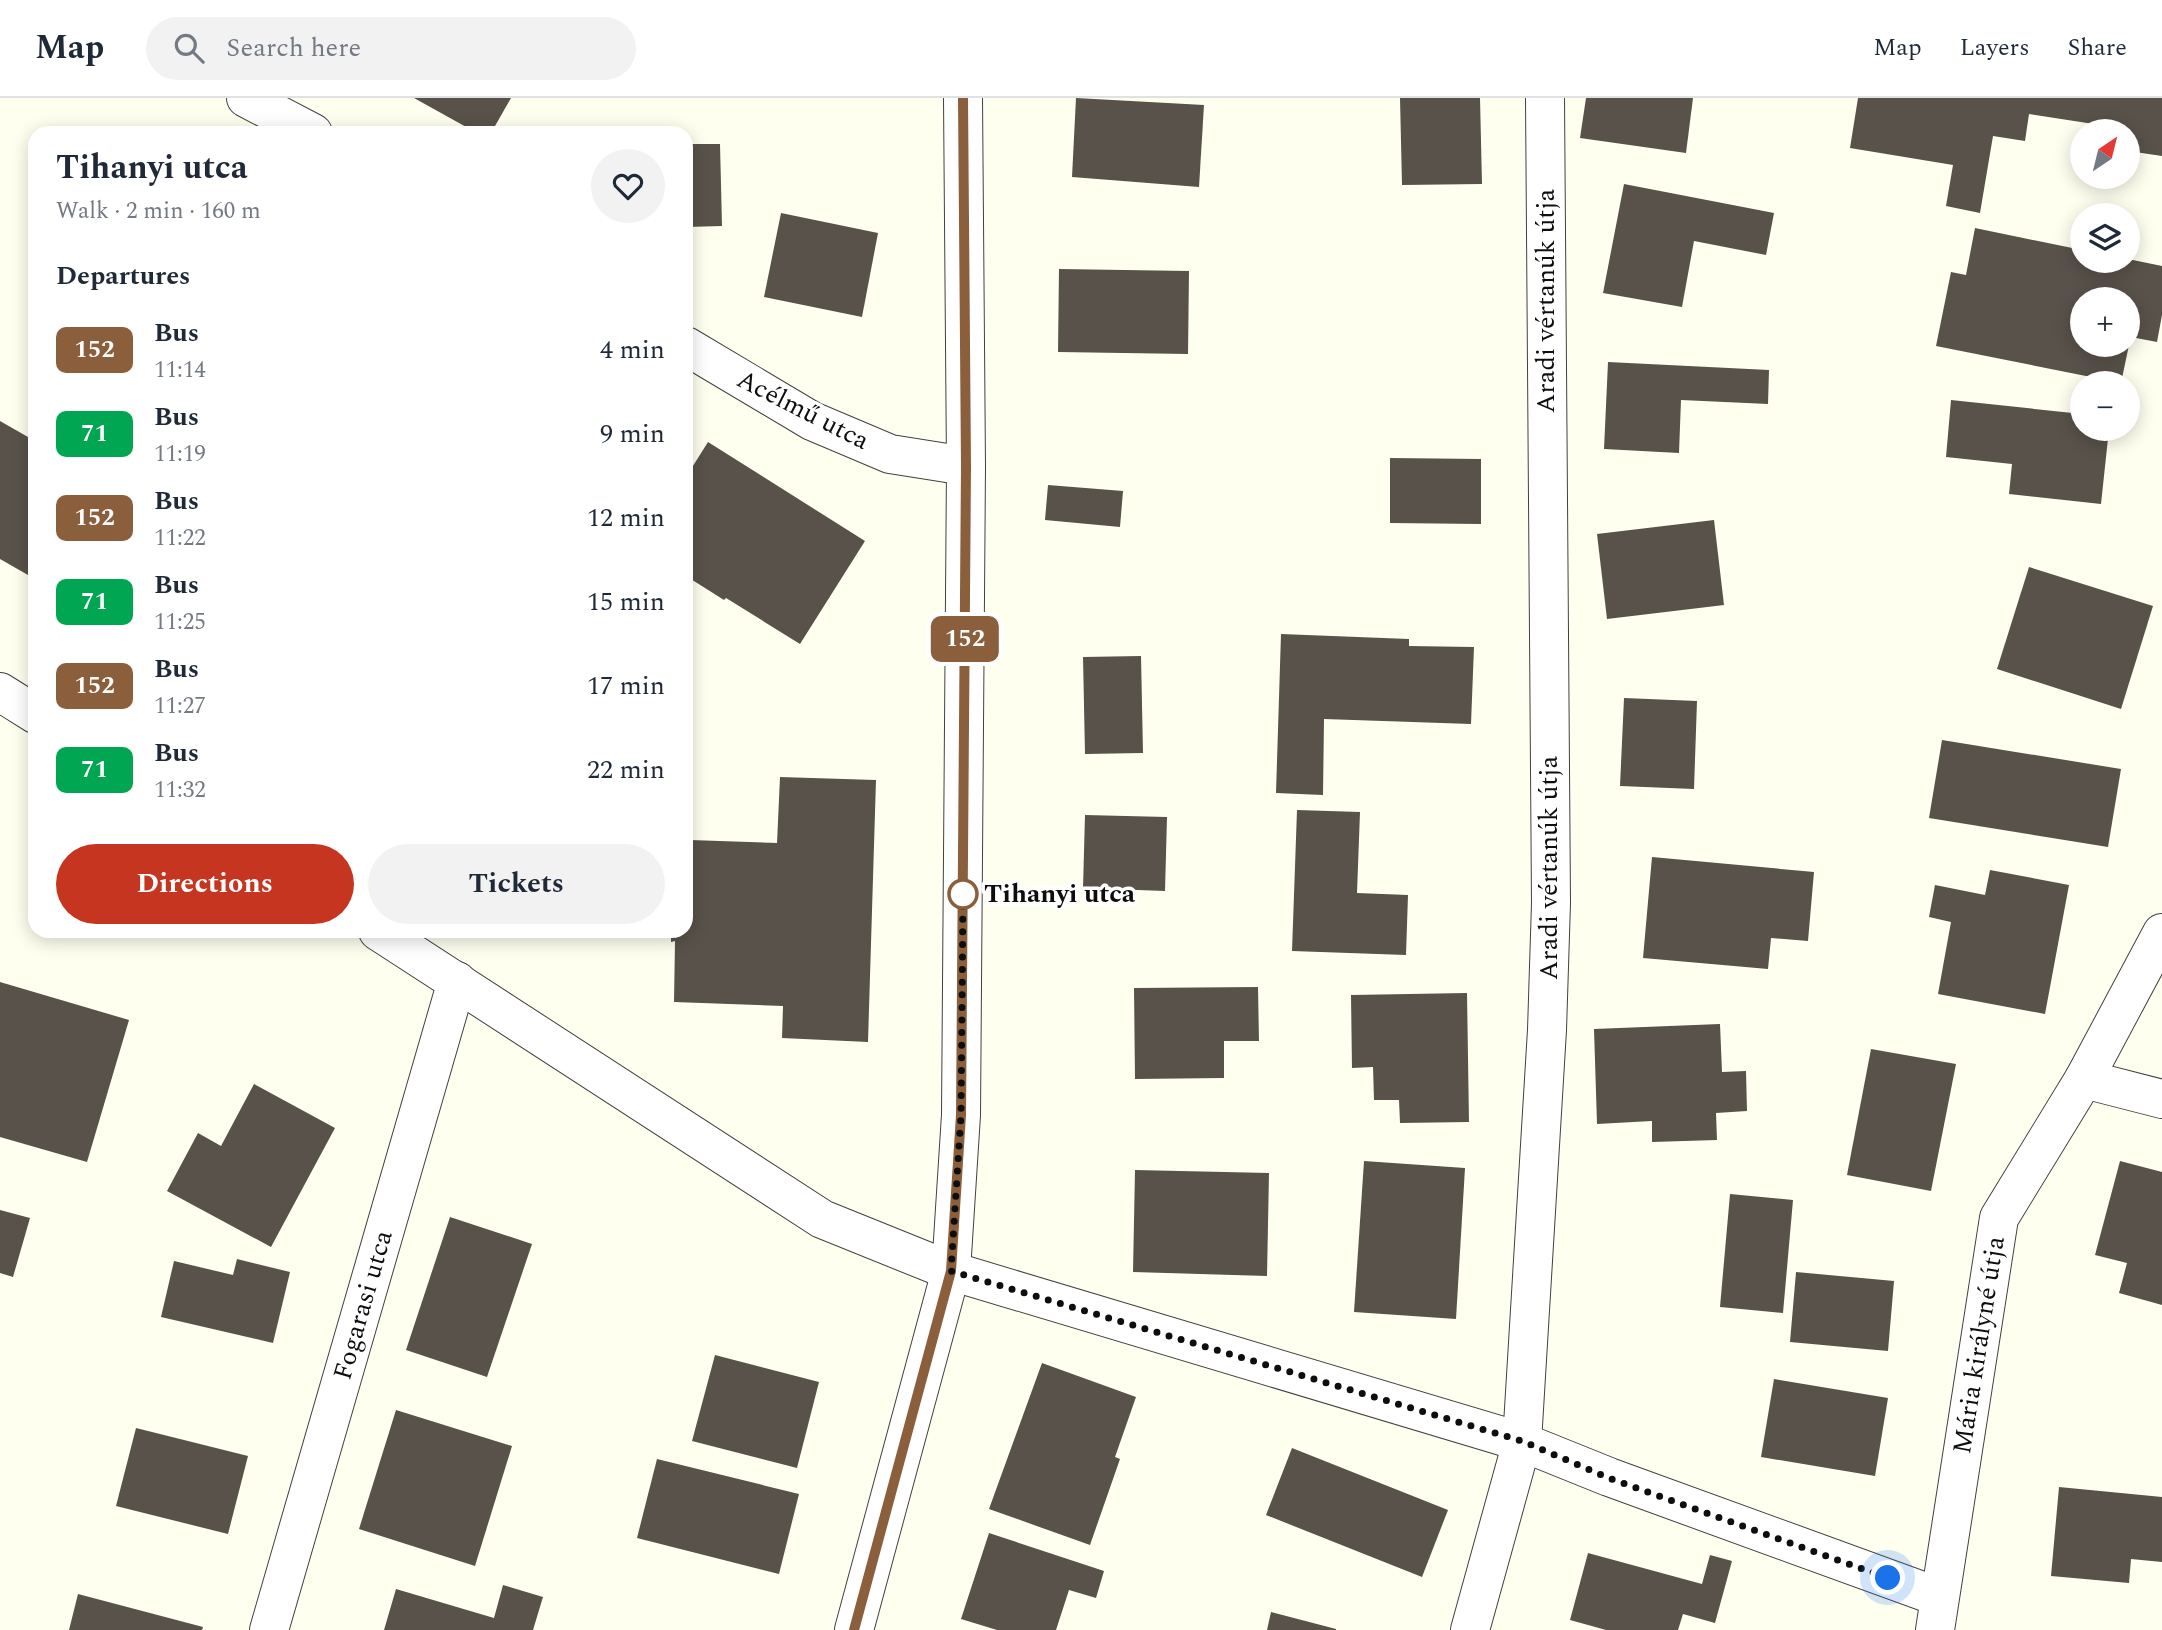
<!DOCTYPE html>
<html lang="en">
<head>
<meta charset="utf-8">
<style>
	:root { --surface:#fff; --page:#f2f2f3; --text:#1f2937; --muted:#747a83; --line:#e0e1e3; --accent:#c5351f }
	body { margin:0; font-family:Spectral,serif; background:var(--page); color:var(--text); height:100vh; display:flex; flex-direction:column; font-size:26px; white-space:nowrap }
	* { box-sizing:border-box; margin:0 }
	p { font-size:23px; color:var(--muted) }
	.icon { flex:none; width:38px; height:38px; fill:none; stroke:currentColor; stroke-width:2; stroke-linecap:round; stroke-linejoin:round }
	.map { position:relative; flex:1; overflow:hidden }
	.drawer { position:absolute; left:28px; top:28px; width:665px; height:812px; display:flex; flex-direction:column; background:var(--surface); border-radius:21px; box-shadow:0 4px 18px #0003 }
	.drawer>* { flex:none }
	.badge { padding:0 14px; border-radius:10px; font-size:24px; line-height:46px }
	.needle { width:46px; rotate:35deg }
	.tools { position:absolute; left:2070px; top:21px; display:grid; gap:14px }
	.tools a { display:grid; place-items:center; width:70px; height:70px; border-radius:50%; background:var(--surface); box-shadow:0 4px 18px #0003; font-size:35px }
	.you { position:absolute; width:35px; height:35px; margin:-18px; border:5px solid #fff; border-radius:50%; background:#1a73e8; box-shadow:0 0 0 10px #1a73e833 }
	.map>.badge { position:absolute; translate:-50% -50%; box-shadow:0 0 0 4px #fff }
	h2 { padding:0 28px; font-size:26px; line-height:63px }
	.round { display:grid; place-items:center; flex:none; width:74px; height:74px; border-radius:37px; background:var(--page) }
	.summary { display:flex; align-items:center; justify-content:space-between; height:119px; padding:0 28px }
	h1 { font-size:33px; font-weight:700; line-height:52px }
	.cta { display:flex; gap:14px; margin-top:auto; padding:14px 28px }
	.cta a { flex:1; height:80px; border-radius:42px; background:var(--accent); color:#fff; font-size:28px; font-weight:700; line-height:80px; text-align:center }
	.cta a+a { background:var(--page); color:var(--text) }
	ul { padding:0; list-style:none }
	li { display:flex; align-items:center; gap:21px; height:84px; padding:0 28px }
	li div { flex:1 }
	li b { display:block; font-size:26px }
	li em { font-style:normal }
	li .badge { min-width:77px; font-weight:700; text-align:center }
	header { display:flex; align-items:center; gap:42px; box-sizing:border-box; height:98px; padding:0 35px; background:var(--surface); border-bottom:2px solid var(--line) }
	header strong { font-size:33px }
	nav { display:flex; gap:38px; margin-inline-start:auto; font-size:24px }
	.search { width:490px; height:63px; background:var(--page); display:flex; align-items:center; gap:18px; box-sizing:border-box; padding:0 24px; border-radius:38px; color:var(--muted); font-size:26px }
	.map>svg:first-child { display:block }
</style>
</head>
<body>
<header>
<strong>Map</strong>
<div class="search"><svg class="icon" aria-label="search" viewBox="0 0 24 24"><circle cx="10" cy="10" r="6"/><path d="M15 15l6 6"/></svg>Search here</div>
<nav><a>Map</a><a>Layers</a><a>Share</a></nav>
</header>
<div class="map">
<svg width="2162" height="1532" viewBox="0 0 2162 1532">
	<rect width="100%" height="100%" fill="#fffff0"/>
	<g fill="#58524a">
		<polygon points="414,0 511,0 491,35 477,35"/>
		<polygon points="1076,0 1204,7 1199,89 1072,79"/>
		<polygon points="1400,0 1480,0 1482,86 1402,87"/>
		<polygon points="1586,0 1693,0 1686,55 1580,40"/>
		<polygon points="1858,0 2162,0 2162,58 2128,53 2128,33 2099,33 2100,27 2029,16 2025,43 1993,38 1980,115 1946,108 1953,67 1850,50"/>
		<polygon points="686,46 720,46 722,128 686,129"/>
		<polygon points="1624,86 1774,115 1766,157 1694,143 1682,209 1603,195"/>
		<polygon points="781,115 878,135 862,219 764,199"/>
		<polygon points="1975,130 2082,152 2082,163 2128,161 2162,168 2162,217 2157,244 2131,239 2128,245 2128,201 2082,201 2082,247 2129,247 2121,285 1936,248 1951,174 1966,177"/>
		<polygon points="1059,171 1189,173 1188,256 1058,254"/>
		<polygon points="1608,264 1769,272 1768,306 1681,302 1679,355 1604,351"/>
		<polygon points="1951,302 2082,316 2082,331 2109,331 2101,406 2009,396 2012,366 1946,359"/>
		<polygon points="0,323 35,343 35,481 0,461"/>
		<polygon points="708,344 865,443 800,546 726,500 724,502 686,478 686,379"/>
		<polygon points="1390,360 1481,361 1481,426 1390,425"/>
		<polygon points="1048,387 1123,393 1120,429 1045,422"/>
		<polygon points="1714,422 1724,507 1607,521 1597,436"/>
		<polygon points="2029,469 2153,508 2121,611 1997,571"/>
		<polygon points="1281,536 1409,541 1409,548 1474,549 1471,626 1324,621 1323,697 1276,695"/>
		<polygon points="1141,558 1143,655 1085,656 1083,559"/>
		<polygon points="1624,600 1697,603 1694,691 1620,688"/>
		<polygon points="1942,642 2121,671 2108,749 1929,720"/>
		<polygon points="780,679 876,682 868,944 782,940 783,908 674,904 675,843 671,844 671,833 686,833 686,777 689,777 690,742 777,745"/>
		<polygon points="1297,712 1360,714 1357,795 1408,797 1406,857 1292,853"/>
		<polygon points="1085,717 1167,719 1165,793 1083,790"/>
		<polygon points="1652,759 1814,774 1808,843 1771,840 1768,871 1643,860"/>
		<polygon points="1990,772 2069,787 2045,916 1938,896 1951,824 1929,819 1935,787 1985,797"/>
		<polygon points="0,884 129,922 87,1064 0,1039"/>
		<polygon points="1258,889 1259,943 1224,943 1224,980 1135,981 1134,890"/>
		<polygon points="1467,895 1469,1024 1400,1025 1399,1002 1374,1002 1373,969 1352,970 1351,897"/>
		<polygon points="1720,926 1722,974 1746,973 1747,1013 1716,1015 1717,1042 1652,1044 1652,1023 1597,1026 1594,931"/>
		<polygon points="1871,951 1956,966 1931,1093 1847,1077"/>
		<polygon points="254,986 335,1030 271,1149 167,1093 198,1035 221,1048"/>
		<polygon points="1364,1063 1465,1070 1456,1221 1354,1214"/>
		<polygon points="2120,1063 2162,1074 2162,1207 2119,1195 2127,1165 2095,1157"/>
		<polygon points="1135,1072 1269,1075 1267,1178 1133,1174"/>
		<polygon points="1730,1096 1793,1102 1783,1215 1720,1209"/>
		<polygon points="0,1112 30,1120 13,1179 0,1175"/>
		<polygon points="450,1119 532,1146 487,1279 406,1252"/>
		<polygon points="237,1161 290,1174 273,1245 161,1219 174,1163 233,1177"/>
		<polygon points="1796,1174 1894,1183 1888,1253 1790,1244"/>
		<polygon points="715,1257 819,1284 797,1370 692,1343"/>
		<polygon points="1042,1265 1136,1299 1115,1359 1120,1361 1090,1447 989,1411"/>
		<polygon points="1774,1281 1888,1300 1875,1378 1761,1359"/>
		<polygon points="396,1312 512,1348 475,1468 359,1431"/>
		<polygon points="136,1330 248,1358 228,1436 116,1408"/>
		<polygon points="1292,1350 1448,1412 1422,1479 1266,1417"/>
		<polygon points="657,1361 799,1396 779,1476 637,1440"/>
		<polygon points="2059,1389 2162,1399 2162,1464 2131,1461 2129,1485 2051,1478"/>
		<polygon points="989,1435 1104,1473 1096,1500 1069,1492 1056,1532 997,1532 961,1521"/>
		<polygon points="1588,1455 1702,1486 1710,1457 1732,1463 1715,1525 1683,1516 1678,1532 1606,1532 1570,1522"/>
		<polygon points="503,1487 543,1499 533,1532 384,1532 396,1491 494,1520"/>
		<polygon points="78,1496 203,1529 202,1532 69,1532"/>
		<polygon points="1271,1514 1336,1531 1336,1532 1267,1532"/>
	</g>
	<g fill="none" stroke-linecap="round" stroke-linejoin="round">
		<defs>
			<g id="minor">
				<polyline points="246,0 313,35"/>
				<polyline points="686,248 812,323 890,356 966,368"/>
				<polyline points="0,594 35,616"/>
				<polyline points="378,833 822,1121 951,1173 1522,1344 1609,1379 1939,1499"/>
				<polyline points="2084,981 2162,1001"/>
				<polyline points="269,1532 457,883"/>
				<polyline points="854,1532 951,1173 961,1017 966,368 963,0"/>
				<polyline points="1470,1532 1522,1344 1547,932 1551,805 1545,0"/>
				<polyline points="1935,1532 1999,1120 2084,981 2162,835"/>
			</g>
		</defs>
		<use href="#minor" stroke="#414141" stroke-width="40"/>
		<use href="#minor" stroke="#fff" stroke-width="38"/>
	</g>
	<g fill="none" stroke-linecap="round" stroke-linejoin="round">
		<defs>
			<polyline id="line" points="854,1532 951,1173 961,1017 966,368 963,0"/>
		</defs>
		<use href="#line" stroke="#fff" stroke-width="16"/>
		<use href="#line" stroke="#8b5e3c" stroke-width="10"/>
		<polyline stroke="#0e0e0e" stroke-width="7" stroke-dasharray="0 12.6" points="963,796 961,1017 951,1173 1522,1343 1609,1380 1888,1480"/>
	</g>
	<circle fill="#fff" stroke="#8b5e3c" stroke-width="3.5" cx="963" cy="796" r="14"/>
	<g text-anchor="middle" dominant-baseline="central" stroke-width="7" stroke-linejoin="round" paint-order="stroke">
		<g font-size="26" fill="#0e0e0e" stroke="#fff">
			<text transform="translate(1546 203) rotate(-90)">Aradi vértanúk útja</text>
			<text transform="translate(803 312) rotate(27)">Acélmű utca</text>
			<text transform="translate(1549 770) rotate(-90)">Aradi vértanúk útja</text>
			<text transform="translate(363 1207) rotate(-74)">Fogarasi utca</text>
			<text transform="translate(1979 1247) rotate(-81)">Mária királyné útja</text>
		</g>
		<g font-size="26" font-weight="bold" fill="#0e0e0e" stroke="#fff" text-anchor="start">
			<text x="984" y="796">Tihanyi utca</text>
		</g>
	</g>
</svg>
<div class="tools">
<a><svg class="needle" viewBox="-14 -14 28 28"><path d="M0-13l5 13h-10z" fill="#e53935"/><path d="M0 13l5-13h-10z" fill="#747a83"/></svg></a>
<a><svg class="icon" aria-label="layers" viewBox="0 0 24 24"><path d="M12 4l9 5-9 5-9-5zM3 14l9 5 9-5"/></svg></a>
<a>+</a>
<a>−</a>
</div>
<div class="you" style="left:1888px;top:1480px"></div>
<b class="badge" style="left:965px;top:541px;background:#8b5e3c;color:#fff">152</b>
<section class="drawer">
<div class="summary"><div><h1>Tihanyi utca</h1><p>Walk · 2 min · 160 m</p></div><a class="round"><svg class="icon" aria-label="heart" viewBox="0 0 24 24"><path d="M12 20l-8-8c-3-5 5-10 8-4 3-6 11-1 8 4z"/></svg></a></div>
<h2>Departures</h2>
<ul>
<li><span class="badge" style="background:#8b5e3c;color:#fff">152</span><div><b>Bus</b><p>11:14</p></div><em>4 min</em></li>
<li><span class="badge" style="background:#00a651;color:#fff">71</span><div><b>Bus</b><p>11:19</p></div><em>9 min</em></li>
<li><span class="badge" style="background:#8b5e3c;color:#fff">152</span><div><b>Bus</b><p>11:22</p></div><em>12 min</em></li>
<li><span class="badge" style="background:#00a651;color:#fff">71</span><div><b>Bus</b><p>11:25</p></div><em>15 min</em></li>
<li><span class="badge" style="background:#8b5e3c;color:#fff">152</span><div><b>Bus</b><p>11:27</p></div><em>17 min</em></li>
<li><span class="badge" style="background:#00a651;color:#fff">71</span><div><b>Bus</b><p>11:32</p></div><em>22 min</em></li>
</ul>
<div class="cta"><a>Directions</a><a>Tickets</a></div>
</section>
</div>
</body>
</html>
